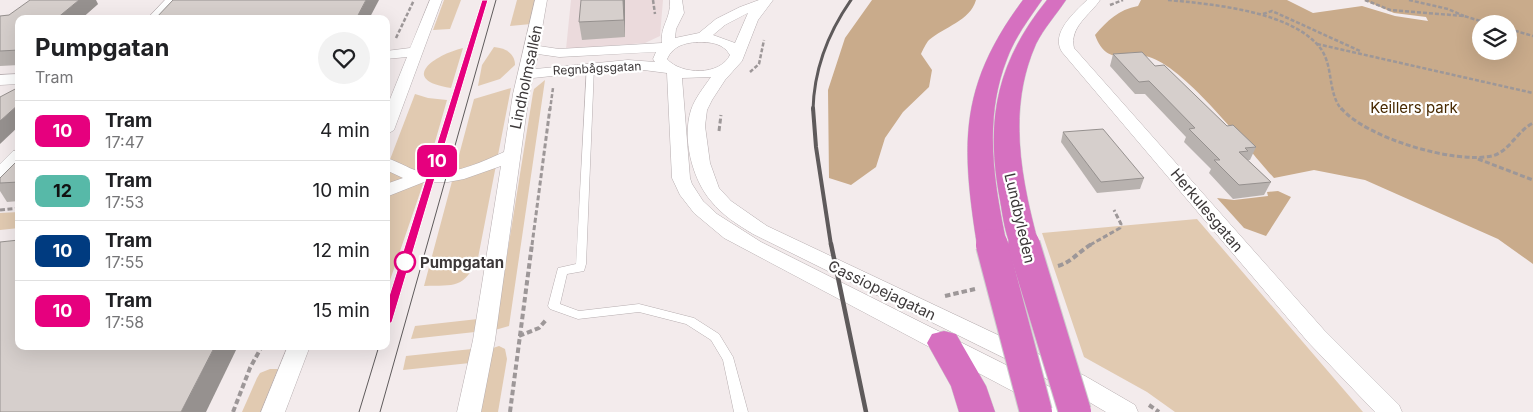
<!DOCTYPE html>
<html lang="en">
<head>
<meta charset="utf-8">
<style>
	:root { --surface:#fff; --page:#f2f2f2; --text:#202124; --muted:#757577; --line:#e0e0e0 }
	body { margin:0; font-family:Inter,sans-serif; background:var(--page); color:var(--text); height:100vh; display:flex; flex-direction:column; font-size:19px; white-space:nowrap }
	* { box-sizing:border-box; margin:0 }
	p { font-size:16px; color:var(--muted) }
	.icon { flex:none; width:28px; height:28px; fill:none; stroke:currentColor; stroke-width:2; stroke-linecap:round; stroke-linejoin:round }
	.map { position:relative; flex:1; overflow:hidden }
	.details { position:absolute; left:15px; top:15px; width:375px; height:335px; display:flex; flex-direction:column; background:var(--surface); border-radius:10px; box-shadow:0 5px 20px #0002 }
	.details>* { flex:none }
	.badge { padding:0 10px; border-radius:8px; font-size:18px; line-height:32px }
	.controls { position:absolute; left:1472px; top:15px; display:grid; gap:10px }
	.controls a { display:grid; place-items:center; width:45px; height:45px; border-radius:50%; background:var(--surface); box-shadow:0 5px 20px #0002; font-size:25px }
	.map>.badge { position:absolute; translate:-50% -50%; box-shadow:0 0 0 2px #fff }
	.round { display:grid; place-items:center; flex:none; width:52px; height:52px; border-radius:26px; background:var(--page) }
	.headline { display:flex; align-items:center; justify-content:space-between; height:85px; padding:0 20px }
	h1 { font-size:24px; font-weight:700; line-height:38px }
	ul { padding:0; list-style:none }
	li { display:flex; align-items:center; gap:15px; height:60px; padding:0 20px; border-top:1px solid var(--line) }
	li div { flex:1 }
	li b { display:block; font-size:19px }
	li em { font-style:normal }
	li .badge { min-width:55px; font-weight:700; text-align:center }
	.map>svg:first-child { display:block }
</style>
</head>
<body>
<div class="map">
<svg width="1533" height="412" viewBox="0 0 1533 412">
	<rect width="100%" height="100%" fill="#f3ebec"/>
	<polygon fill="#ebdadc" points="571,0 663,0 660,36 645,43 566,49"/>
	<g fill="#e1cab1">
		<polygon points="444,0 461,0 450,29 433,30"/>
		<polygon points="517,0 535,0 531,24 510,26"/>
		<path d="M494,47C505,48 515,53 515,65L500,79L478,86L482,65Z"/>
		<path d="M463,48L451,88C398,80 434,55 463,48Z"/>
		<polygon points="545,80 509,326 495,330 533,93 534,89"/>
		<path d="M511,88L478,258C464,289 455,285 424,286L474,99Z"/>
		<polygon points="415,94 428,98 447,100 423,184 386,292 386,170"/>
		<polygon points="19,212 19,228 0,230 0,213"/>
		<polygon points="1197,219 1363,412 1175,412 1147,392 1084,357 1042,233"/>
		<polygon points="478,319 475,332 411,339 415,326"/>
		<polygon points="499,346 505,349 507,359 498,412 481,412 493,348"/>
		<polygon points="472,349 470,363 403,370 406,356"/>
		<polygon points="270,369 278,369 261,412 242,412 257,378 260,373"/>
	</g>
	<g fill="#c9ab8b" fill-rule="evenodd">
		<path d="M872,0H976C970,21 944,27 929,40C926,43 923,50 921,54L932,70L929,87L903,112L885,138L876,167L851,185L829,178L828,90L845,38Z"/>
		<path d="M1141,0H1287L1313,13L1362,6L1395,16L1428,21L1426,17L1394,13L1364,0H1533V264L1498,239L1365,180L1314,170L1274,178C1246,147 1189,72 1152,58C1130,49 1108,70 1095,35C1108,20 1118,10 1138,6ZM1481,24H1509V51H1481Z"/>
		<polygon points="1278,191 1291,197 1266,236 1244,228 1217,198 1234,200 1268,196 1267,192"/>
	</g>
	<g fill="none" stroke-linecap="round" stroke-linejoin="round">
		<defs>
			<polygon id="lane" points="587,65 593,65 594,67 586,264 584,271 567,274 560,304 579,311 639,304 694,318 719,334 733,357 748,412 734,412 723,360 711,340 686,324 639,312 578,319 550,309 548,306 558,268 576,264"/>
			<g id="street">
				<polygon points="165,0 178,0 162,19 147,19"/>
				<polygon points="430,0 442,0 394,130 386,135 386,109 407,57 386,59 386,51 410,48"/>
				<path d="M535,0H547L539,46L559,49L662,43C660,25 671,20 670,0H682L684,13L676,29L675,38L699,33L716,19L740,7L759,0H773L758,20L742,61L725,80L712,100L707,110L705,126L710,163L719,188L731,201L767,226L1085,376L1135,405L1138,412H1106L1069,390L753,234C738,225 722,215 711,201C692,179 682,138 691,110C695,98 704,87 711,77L682,78L690,178L692,184L703,201L717,214L761,242L1048,386L1082,405L1085,412H1052L724,238L694,213L680,195L672,178L667,73L628,68L533,78L529,94L495,340L481,412H457L473,340L501,166L464,179L448,182H424L386,197V184L403,178L386,170V158C398,161 407,168 418,171C448,178 477,164 504,152L513,94ZM748,13L735,43L713,35L725,25ZM697,42C711,42 723,43 730,55C720,76 681,75 667,59C673,46 684,43 697,42ZM656,52L653,59L655,62L628,60L535,69L538,54L559,57Z"/>
				<path d="M1087,0H1100C1090,15 1069,27 1074,48L1324,330L1399,405L1402,412H1375L1308,342L1062,52C1050,33 1075,12 1087,0Z"/>
				<polygon points="19,74 19,84 0,85 0,75"/>
				<polygon points="19,150 19,165 6,178 0,179 0,164 13,151"/>
				<polygon points="288,346 310,346 285,412 261,412"/>
			</g>
			<g id="highway">
				<path d="M1023,0H1042C1029,19 1015,37 1007,59C983,120 994,183 1007,245L1002,252L992,254L982,252L977,245C961,143 959,86 1023,0Z"/>
				<path d="M1047,0H1066C1056,15 1044,28 1036,44C1007,109 1021,179 1039,245L1034,252L1024,254L1014,252C1005,237 1003,217 1000,200C985,121 996,63 1047,0Z"/>
				<polygon points="944,331 956,334 986,386 995,412 959,412 951,386 927,343 932,334"/>
			</g>
		</defs>
		<use href="#lane" stroke="#b7aeb0" stroke-width="1"/>
		<use href="#street" stroke="#b7aeb0" stroke-width="1"/>
		<use href="#highway" stroke="#cccbcc" stroke-width="1"/>
		<g stroke="#9d9798" stroke-width="2.5" stroke-dasharray="4 2" stroke-linecap="butt">
			<polyline points="653,0 655,14"/>
			<path d="M1168,0C1211,4 1293,11 1321,49C1334,68 1327,92 1342,110"/>
			<polyline points="1365,0 1390,10 1464,16 1490,24"/>
			<polyline points="1409,0 1448,9 1464,16"/>
			<polyline points="1110,5 1123,0"/>
			<polyline points="1263,14 1272,11 1360,51"/>
			<polyline points="1509,29 1533,36"/>
			<polyline points="396,38 414,0"/>
			<polyline points="1317,44 1533,93"/>
			<polyline points="750,72 759,64 764,40"/>
			<polyline points="550,110 553,88"/>
		</g>
		<g stroke="#9d9798" stroke-width="3" stroke-dasharray="5 2.5" stroke-linecap="butt">
			<path d="M1341,108C1366,138 1454,164 1492,156C1509,152 1517,131 1533,123"/>
			<polyline points="719,131 721,115"/>
			<polyline points="1478,159 1533,180"/>
			<polyline points="0,210 19,208"/>
			<polyline points="532,245 550,108"/>
			<polyline points="1090,245 1120,228 1121,224 1114,210"/>
		</g>
		<g stroke="#9d9798" stroke-width="4" stroke-dasharray="5.5 3" stroke-linecap="butt">
			<path d="M1058,266C1072,262 1079,251 1092,244"/>
			<polyline points="945,296 975,289"/>
			<polyline points="519,336 539,328 546,320"/>
			<polyline points="1149,405 1159,412"/>
			<polyline points="233,412 250,368 262,346"/>
			<polyline points="510,412 532,244"/>
		</g>
		<use href="#lane" fill="#fff" fill-rule="evenodd"/>
		<use href="#street" fill="#fff" fill-rule="evenodd"/>
		<use href="#highway" fill="#d670c0" fill-rule="evenodd"/>
		<g stroke="#5e5a5b" stroke-width="1">
			<polyline points="386,322 485,0"/>
			<polyline points="359,412 379,346"/>
			<polyline points="380,412 496,0"/>
		</g>
		<path stroke="#5e5a5b" stroke-width="3" d="M813,110C814,69 828,33 851,0"/>
		<polyline stroke="#5e5a5b" stroke-width="4" points="813,108 816,147 831,245"/>
		<polyline stroke="#5e5a5b" stroke-width="4.5" points="831,244 866,412"/>
		<defs>
			<g id="highway-bridge">
				<polyline points="992,245 1036,412"/>
				<polyline points="1024,245 1075,412"/>
			</g>
		</defs>
		<use href="#highway-bridge" stroke="#cccbcc" stroke-width="34" stroke-linecap="butt"/>
		<use href="#highway-bridge" stroke="#d670c0" stroke-width="32"/>
	</g>
	<g fill="#b8b2af">
		<polygon points="625,0 625,37 582,40 579,22"/>
		<polygon points="98,4 81,19 19,19 19,65 0,66 0,16"/>
		<polygon points="1113,54 1155,66 1227,126 1256,147 1250,160 1248,160 1271,182 1264,195 1233,199 1209,173 1211,169 1184,142 1186,137 1145,94 1135,94 1110,66"/>
		<polygon points="1063,132 1144,178 1140,189 1097,193 1061,142"/>
		<polygon points="19,159 19,201 7,202 0,191 0,178"/>
	</g>
	<g fill="#96918f">
		<polygon points="79,0 96,0 98,4 81,19 56,19"/>
		<polygon points="366,0 379,0 369,19 356,19"/>
		<polygon points="623,0 625,0 625,37 624,20"/>
		<polygon points="19,104 19,126 0,144 0,121"/>
		<polygon points="215,346 238,346 206,412 181,412"/>
	</g>
	<g fill="#d6cfcc" stroke="#96918f">
		<polygon points="30,0 79,0 56,19 19,19 19,50 0,51 0,16 9,15"/>
		<polygon points="173,0 366,0 356,19 155,19"/>
		<polygon points="581,0 623,0 624,20 579,22"/>
		<polygon points="1142,52 1155,66 1164,65 1227,126 1233,125 1256,147 1245,148 1248,151 1239,152 1271,182 1239,185 1214,160 1220,160 1189,129 1195,128 1149,81 1139,82 1113,54"/>
		<polygon points="19,87 19,104 0,121 0,97"/>
		<polygon points="1103,129 1144,178 1101,182 1063,132"/>
		<polygon points="19,159 19,182 0,183 0,178"/>
		<polygon points="19,240 19,346 215,346 181,412 0,412 0,242"/>
	</g>
	<polygon fill="#e6007e" stroke="#fff" points="482,0 488,0 392,322 386,326 381,322"/>
	<circle fill="#fff" stroke="#e6007e" stroke-width="2.5" cx="405" cy="262" r="10"/>
	<g text-anchor="middle" dominant-baseline="central" stroke-width="4.5" stroke-linejoin="round" paint-order="stroke">
		<g font-size="12" fill="#3c3839" stroke="#fff">
			<text transform="translate(597 68) rotate(-3)">Regnbågsgatan</text>
		</g>
		<g font-size="15" fill="#3c3839" stroke="#fff">
			<text transform="translate(526 77) rotate(-78)">Lindholmsallén</text>
			<text transform="translate(1207 210) rotate(50)">Herkulesgatan</text>
			<text transform="translate(1020 218) rotate(77)">Lundbyleden</text>
			<text transform="translate(882 290) rotate(26)">Cassiopejagatan</text>
		</g>
		<g font-size="15" fill="#472900" stroke="#fff">
			<text x="1414" y="107">Keillers park</text>
		</g>
		<g font-size="15" font-weight="bold" fill="#3c3839" stroke="#fff" text-anchor="start">
			<text x="420" y="262">Pumpgatan</text>
		</g>
	</g>
</svg>
<div class="controls">
<a><svg class="icon" aria-label="layers" viewBox="0 0 24 24"><path d="M12 4l9 5-9 5-9-5zM3 14l9 5 9-5"/></svg></a>
</div>
<b class="badge" style="left:437px;top:161px;background:#e6007e;color:#fff">10</b>
<section class="details">
<div class="headline"><div><h1>Pumpgatan</h1><p>Tram</p></div><a class="round"><svg class="icon" aria-label="heart" viewBox="0 0 24 24"><path d="M12 20l-8-8c-3-5 5-10 8-4 3-6 11-1 8 4z"/></svg></a></div>
<ul>
<li><span class="badge" style="background:#e6007e;color:#fff">10</span><div><b>Tram</b><p>17:47</p></div><em>4 min</em></li>
<li><span class="badge" style="background:#57b9a8;color:#111">12</span><div><b>Tram</b><p>17:53</p></div><em>10 min</em></li>
<li><span class="badge" style="background:#003b80;color:#fff">10</span><div><b>Tram</b><p>17:55</p></div><em>12 min</em></li>
<li><span class="badge" style="background:#e6007e;color:#fff">10</span><div><b>Tram</b><p>17:58</p></div><em>15 min</em></li>
</ul>
</section>
</div>
</body>
</html>
